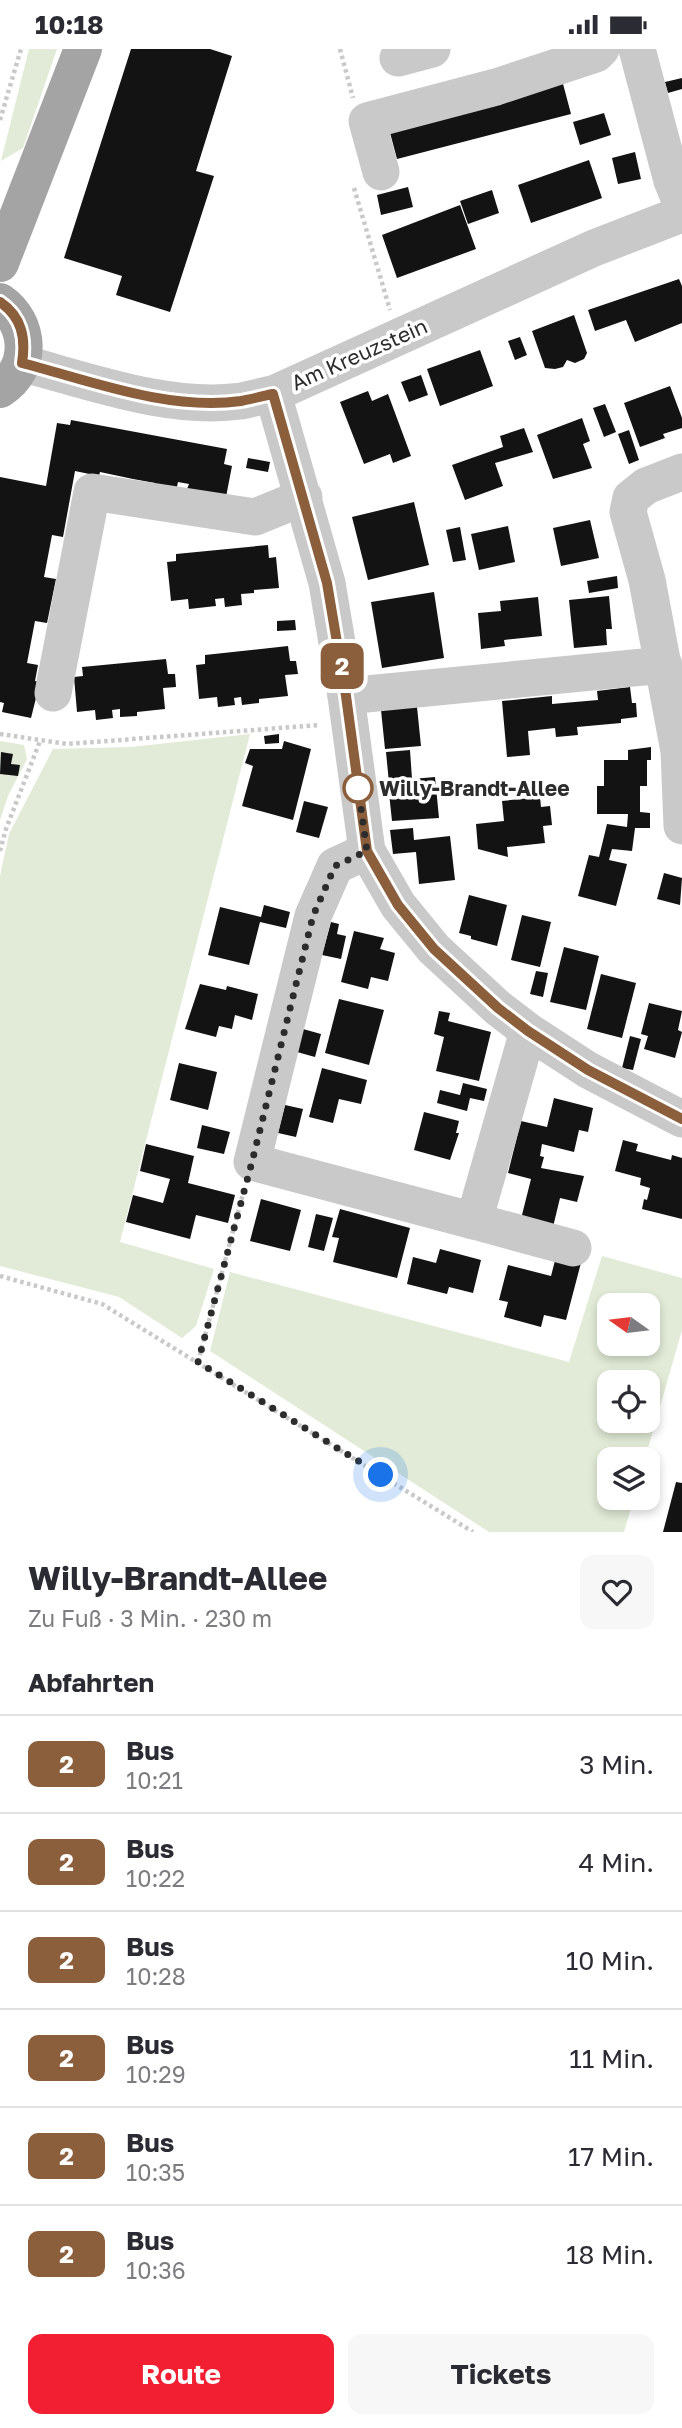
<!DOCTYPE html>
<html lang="de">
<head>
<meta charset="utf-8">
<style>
	:root { --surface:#fff; --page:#f7f7f7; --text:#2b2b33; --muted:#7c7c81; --line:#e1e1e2; --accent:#f21e31 }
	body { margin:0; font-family:"Golos Text",sans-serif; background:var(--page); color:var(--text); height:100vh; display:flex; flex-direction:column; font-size:26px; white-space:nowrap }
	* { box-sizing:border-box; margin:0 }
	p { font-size:23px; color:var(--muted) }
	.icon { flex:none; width:38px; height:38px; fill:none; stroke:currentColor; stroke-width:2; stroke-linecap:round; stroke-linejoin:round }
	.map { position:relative; height:1483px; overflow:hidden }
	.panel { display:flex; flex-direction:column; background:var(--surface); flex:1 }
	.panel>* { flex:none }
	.badge { padding:0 14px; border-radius:10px; font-size:24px; line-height:46px }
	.needle { width:46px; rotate:284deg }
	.buttons { position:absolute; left:597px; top:1244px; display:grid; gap:14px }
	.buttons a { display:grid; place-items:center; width:63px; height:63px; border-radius:14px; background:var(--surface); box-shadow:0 4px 10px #0003; font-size:35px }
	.you { position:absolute; width:35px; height:35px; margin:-18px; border:5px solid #fff; border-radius:50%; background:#1a73e8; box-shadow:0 0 0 10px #1a73e833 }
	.map>.badge { position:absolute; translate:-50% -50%; box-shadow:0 0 0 4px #fff }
	h2 { padding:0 28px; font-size:26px; line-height:63px }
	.round { display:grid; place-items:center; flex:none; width:74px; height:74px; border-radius:14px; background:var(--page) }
	.overview { display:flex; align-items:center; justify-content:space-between; height:119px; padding:0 28px }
	h1 { font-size:33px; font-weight:700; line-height:52px }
	.action { display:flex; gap:14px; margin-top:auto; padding:14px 28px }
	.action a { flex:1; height:80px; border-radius:14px; background:var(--accent); color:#fff; font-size:28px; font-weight:700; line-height:80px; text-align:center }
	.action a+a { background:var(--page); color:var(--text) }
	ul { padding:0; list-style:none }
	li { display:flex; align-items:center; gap:21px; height:98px; padding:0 28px; border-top:2px solid var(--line) }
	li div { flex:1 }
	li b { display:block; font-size:26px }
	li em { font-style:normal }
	li .badge { min-width:77px; font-weight:700; text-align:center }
	.status { display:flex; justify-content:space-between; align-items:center; height:49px; padding:0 35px; background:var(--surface); direction:ltr }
	.status svg { height:19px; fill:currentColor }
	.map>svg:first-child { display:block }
</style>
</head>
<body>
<div class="status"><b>10:18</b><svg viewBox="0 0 49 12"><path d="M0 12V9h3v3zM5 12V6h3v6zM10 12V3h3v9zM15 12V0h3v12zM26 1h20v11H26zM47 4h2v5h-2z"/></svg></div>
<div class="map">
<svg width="682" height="1483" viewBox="0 0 682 1483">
	<rect width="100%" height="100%" fill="#fff"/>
	<g fill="#e2ebd7" fill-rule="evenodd">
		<polygon points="29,0 57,0 23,99 1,112"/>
		<polygon points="250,685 120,1193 214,1220 196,1277 182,1289 119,1248 0,1217 0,827 9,785 53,700 131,698"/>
		<polygon points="0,692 24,696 27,710 8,747 0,771"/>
		<path d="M602,1207L682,1229V1281L645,1410H609V1449H634L624,1483H489L210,1302L230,1223L569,1313ZM648,1256V1295H609V1256ZM609,1334H648V1372H609Z"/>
	</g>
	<g fill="#131313">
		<polygon points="131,0 210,0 232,7 196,122 214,127 170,263 116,246 122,227 64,209"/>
		<polygon points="682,29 682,40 668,44 665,33"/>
		<polygon points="562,31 571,65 397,110 388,76"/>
		<polygon points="604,64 611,86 580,96 573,73"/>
		<polygon points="635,103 641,130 618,135 612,109"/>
		<polygon points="589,111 602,149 531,174 518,136"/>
		<polygon points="408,138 413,158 381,166 377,146"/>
		<polygon points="492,141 499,164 468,175 460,152"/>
		<polygon points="460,156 476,200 397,229 382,186"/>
		<polygon points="679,230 682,237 682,274 635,293 626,271 595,282 588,261"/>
		<polygon points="574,266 587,304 584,310 575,314 567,311 563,318 555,320 545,319 532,282"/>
		<polygon points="520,288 527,306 515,311 508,292"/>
		<polygon points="480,301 493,337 440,357 427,320"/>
		<polygon points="421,326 428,346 409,353 401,333"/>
		<polygon points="670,337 682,369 682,379 663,385 665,389 640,398 624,354"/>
		<polygon points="368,342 372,352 388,345 411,407 393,414 390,405 364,415 340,353"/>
		<polygon points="605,355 616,383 604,388 593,359"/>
		<polygon points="582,369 590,392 583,395 592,419 553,430 537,386"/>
		<polygon points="71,371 227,400 224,415 232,417 226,448 187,440 189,435 178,433 176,442 154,438 155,434 133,430 100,423 99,427 75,422 63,488 52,486 44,528 56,530 47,574 35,572 27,614 38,616 35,632 40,633 31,669 2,663 4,654 0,653 0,428 46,437 57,374 70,376"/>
		<polygon points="524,379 533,403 495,414 503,437 465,451 452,416 503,398 500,387"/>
		<polygon points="629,381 639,411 629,415 618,385"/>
		<polygon points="248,409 270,413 268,423 246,419"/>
		<polygon points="414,453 429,516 368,531 352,468"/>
		<polygon points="590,471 599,509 561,517 553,479"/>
		<polygon points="508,477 515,513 479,521 471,485"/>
		<polygon points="460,478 466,511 453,513 446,481"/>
		<polygon points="268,496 269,509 276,508 279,539 254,541 254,544 241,545 242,556 225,558 224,549 215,550 216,557 189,560 188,550 171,552 167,513 176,512 176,505"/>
		<polygon points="617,527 618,539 589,544 587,532"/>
		<polygon points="434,543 444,609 382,619 371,553"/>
		<polygon points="609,547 612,580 606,580 607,596 574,599 569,551"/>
		<polygon points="538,548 542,587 504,591 505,597 481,600 478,564 501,562 500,552"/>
		<polygon points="295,571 296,581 277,582 277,572"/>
		<polygon points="288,597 290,612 296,612 298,625 285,626 288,647 259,650 259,654 242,656 241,648 234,649 235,656 218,658 217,648 199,650 196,616 205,615 205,606"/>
		<polygon points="166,610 168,625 175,625 176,638 163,639 165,660 137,663 137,667 120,668 120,660 112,661 113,669 96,671 95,661 77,663 74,628 83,627 82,618"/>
		<polygon points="630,638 632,654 636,654 637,668 621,670 621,674 577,678 578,686 556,688 555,679 528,682 530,706 507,708 502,652 552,647 552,655 598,651 597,642"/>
		<polygon points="417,658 421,697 385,700 381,661"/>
		<polygon points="279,685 279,694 265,695 264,687"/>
		<polygon points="284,692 311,700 293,771 242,757 253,717 245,714 250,700 282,700"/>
		<polygon points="651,698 651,711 647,711 647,737 640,737 640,763 650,764 650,779 635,779 632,802 612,800 609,811 627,815 616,857 578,847 589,806 599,808 607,775 627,778 628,765 597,765 597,737 604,737 604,711 628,711 628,701"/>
		<polygon points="410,701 412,730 435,728 439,769 392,772 389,744 396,743 395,734 389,734 386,703"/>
		<polygon points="1,703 13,705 11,715 20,716 18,727 0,725"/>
		<polygon points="540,748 541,758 550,757 552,776 543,777 545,794 507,798 508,808 478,800 476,775 504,772 502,752"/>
		<polygon points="304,752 328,758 319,789 296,783"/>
		<polygon points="413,779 414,791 450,787 455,831 419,835 416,803 393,805 390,781"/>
		<polygon points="664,824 682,829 680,856 657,850"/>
		<polygon points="469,846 507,856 497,897 471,890 471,887 459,884"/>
		<polygon points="264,856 290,863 286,879 260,873 249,916 208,906 220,858 261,868"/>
		<polygon points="522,866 551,873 540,918 511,911"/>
		<polygon points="331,873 339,875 337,885 346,887 341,910 322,906"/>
		<polygon points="354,882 384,889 380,900 395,904 388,932 371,928 368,940 341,933"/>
		<polygon points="564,898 599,907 586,961 550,953"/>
		<polygon points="536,922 548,924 543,948 530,945"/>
		<polygon points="601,925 636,934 622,989 587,980"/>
		<polygon points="200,935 226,941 227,937 258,945 252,971 235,966 232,980 219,977 216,988 185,980"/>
		<polygon points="339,950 384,961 369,1016 325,1004"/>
		<polygon points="649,954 682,962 678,981 682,983 675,1009 644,1000 648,987 641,985"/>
		<polygon points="439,962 450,964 448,972 491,983 479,1032 436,1022 444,988 434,985"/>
		<polygon points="303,980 321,985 315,1008 297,1003"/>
		<polygon points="630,987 641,990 633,1021 622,1019"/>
		<polygon points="179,1014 217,1023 208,1061 170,1051"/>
		<polygon points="322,1019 367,1031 361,1055 339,1050 333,1074 309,1068"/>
		<polygon points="463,1034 487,1040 484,1052 470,1049 467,1062 437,1054 440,1041 460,1046"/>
		<polygon points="554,1049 593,1059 588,1083 579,1081 574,1103 542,1095 540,1107 544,1108 541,1119 584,1127 577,1153 560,1149 553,1178 521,1170 531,1130 508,1124 521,1072 547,1078"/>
		<polygon points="285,1056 303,1060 296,1088 278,1084"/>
		<polygon points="424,1063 459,1072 456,1084 459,1084 450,1111 414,1101"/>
		<polygon points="202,1076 230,1083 224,1105 197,1099"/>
		<polygon points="623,1091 638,1095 636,1102 671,1111 672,1106 682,1109 682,1170 642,1160 644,1150 647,1151 650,1139 640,1136 641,1129 615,1122"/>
		<polygon points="146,1095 194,1107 188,1134 235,1146 228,1174 196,1166 190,1190 126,1173 133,1146 163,1154 170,1130 140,1122"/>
		<polygon points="261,1150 301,1161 290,1202 250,1192"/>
		<polygon points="340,1160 410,1179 397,1229 333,1213 339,1189 332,1188"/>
		<polygon points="316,1165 333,1169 324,1202 308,1198"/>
		<polygon points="440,1200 481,1211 473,1244 449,1238 447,1245 407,1235 413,1208 436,1214"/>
		<polygon points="557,1204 582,1210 566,1271 544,1266 541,1278 504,1268 508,1253 499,1251 508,1216 551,1227"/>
		<polygon points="676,1433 682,1434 682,1483 663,1483"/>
	</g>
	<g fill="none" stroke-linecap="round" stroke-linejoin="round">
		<g stroke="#c9c9c9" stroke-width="4.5" stroke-dasharray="3.5 3.5" stroke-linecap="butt">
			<polyline points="340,0 353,49"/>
			<polyline points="0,71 21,0"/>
			<polyline points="354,139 390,261"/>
			<polyline points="0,685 67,695 320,676"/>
			<polyline points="0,802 6,780 40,692"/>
			<polyline points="0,1227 102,1255 473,1483"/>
			<polyline points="198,1313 244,1141"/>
		</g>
		<g stroke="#c9c9c9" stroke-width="37">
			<polyline points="637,0 672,132 682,156"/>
			<polyline points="398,9 432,0"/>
			<polyline points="381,123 367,72 496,38 596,5 601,0"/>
			<path d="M21,314C89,332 170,362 241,352C251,350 262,347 273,345L594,199L682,165"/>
			<polyline points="273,345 327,534 346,647 367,802 398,856 434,900 498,959 528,982 588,1021 682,1070"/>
			<polyline points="682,423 646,437 631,449 628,463 647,531 679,702 682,777"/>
			<polyline points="53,644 92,443 255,468 304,448"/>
			<polyline points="346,647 664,616"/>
			<polyline points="367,802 335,817 313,867 252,1113 474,1172 528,982"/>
			<polyline points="474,1172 573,1199"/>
		</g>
		<g stroke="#a4a4a4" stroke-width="38">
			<polyline points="0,214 83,0"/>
			<path d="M0,253C30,274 33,319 0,340"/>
		</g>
	</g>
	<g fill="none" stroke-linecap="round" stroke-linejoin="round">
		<defs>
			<path id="line" d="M0,253C22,268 26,289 22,314C91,332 168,362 241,352C252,350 262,347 273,345L327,534L346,647L367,802L398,856L434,900L498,959L528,982L588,1021L682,1070"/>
		</defs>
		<use href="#line" stroke="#fff" stroke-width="16"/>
		<use href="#line" stroke="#8b5e3c" stroke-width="10"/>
		<polyline stroke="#2c2c2c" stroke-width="7" stroke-dasharray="0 12.6" points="358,739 357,731 367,802 335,817 313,867 252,1113 198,1313 381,1426"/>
	</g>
	<circle fill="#fff" stroke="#8b5e3c" stroke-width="3.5" cx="358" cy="739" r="14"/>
	<g text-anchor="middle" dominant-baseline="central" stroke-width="7" stroke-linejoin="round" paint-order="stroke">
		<g font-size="21" fill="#2c2c2c" stroke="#fff">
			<text transform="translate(359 305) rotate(-24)">Am Kreuzstein</text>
		</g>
		<g font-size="21" font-weight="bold" fill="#2c2c2c" stroke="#fff" text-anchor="start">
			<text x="379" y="739">Willy-Brandt-Allee</text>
		</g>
	</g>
</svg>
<div class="buttons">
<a><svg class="needle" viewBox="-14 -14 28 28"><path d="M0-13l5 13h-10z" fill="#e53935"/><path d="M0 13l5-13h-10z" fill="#7c7c81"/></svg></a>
<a><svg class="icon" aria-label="locate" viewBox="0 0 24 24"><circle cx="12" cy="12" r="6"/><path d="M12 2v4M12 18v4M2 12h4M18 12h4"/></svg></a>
<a><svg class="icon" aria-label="layers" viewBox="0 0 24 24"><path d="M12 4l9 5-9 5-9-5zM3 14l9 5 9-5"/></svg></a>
</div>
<div class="you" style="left:381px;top:1426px"></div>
<b class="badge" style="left:342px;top:617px;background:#8b5e3c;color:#fff">2</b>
</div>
<section class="panel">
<div class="overview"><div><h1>Willy-Brandt-Allee</h1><p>Zu Fuß · 3 Min. · 230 m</p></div><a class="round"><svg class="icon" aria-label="heart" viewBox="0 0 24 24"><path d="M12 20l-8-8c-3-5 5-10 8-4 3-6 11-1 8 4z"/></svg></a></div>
<h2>Abfahrten</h2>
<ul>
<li><span class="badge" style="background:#8b5e3c;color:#fff">2</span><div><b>Bus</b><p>10:21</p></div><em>3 Min.</em></li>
<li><span class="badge" style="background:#8b5e3c;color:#fff">2</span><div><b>Bus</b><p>10:22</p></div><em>4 Min.</em></li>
<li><span class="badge" style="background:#8b5e3c;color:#fff">2</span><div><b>Bus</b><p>10:28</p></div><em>10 Min.</em></li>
<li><span class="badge" style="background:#8b5e3c;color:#fff">2</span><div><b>Bus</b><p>10:29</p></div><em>11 Min.</em></li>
<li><span class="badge" style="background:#8b5e3c;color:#fff">2</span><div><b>Bus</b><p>10:35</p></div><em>17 Min.</em></li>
<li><span class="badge" style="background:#8b5e3c;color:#fff">2</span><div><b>Bus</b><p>10:36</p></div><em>18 Min.</em></li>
</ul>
<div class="action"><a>Route</a><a>Tickets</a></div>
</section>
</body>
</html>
